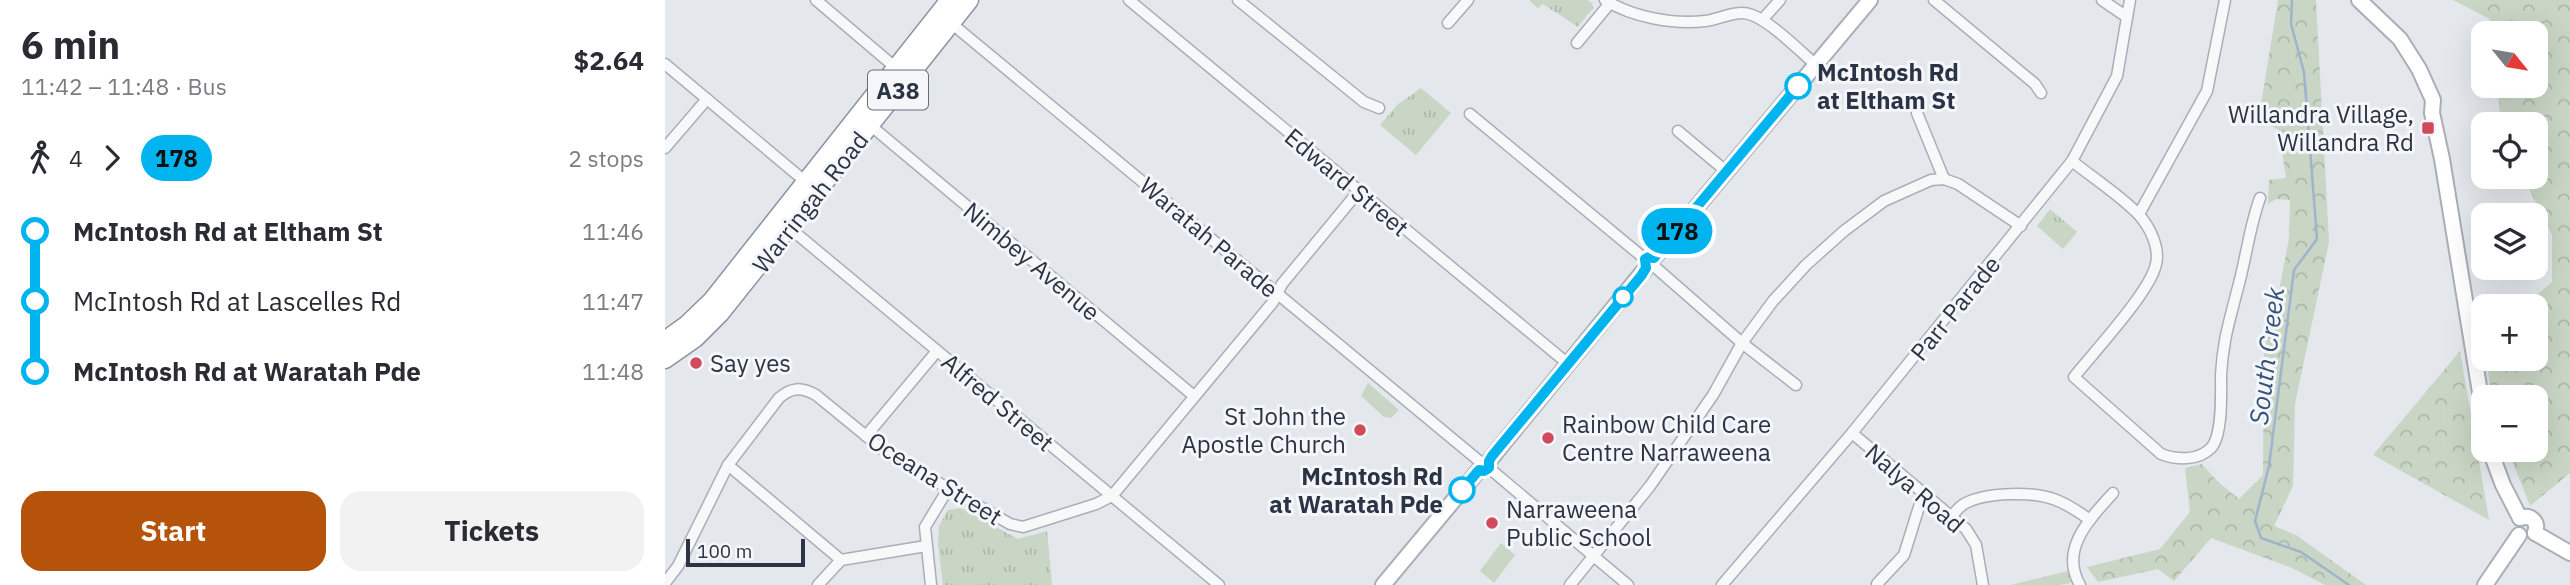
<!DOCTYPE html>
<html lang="en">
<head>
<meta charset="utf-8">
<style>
	:root { --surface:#fff; --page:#f2f2f3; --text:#2b2b33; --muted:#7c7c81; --accent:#b45309 }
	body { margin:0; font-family:"IBM Plex Sans",sans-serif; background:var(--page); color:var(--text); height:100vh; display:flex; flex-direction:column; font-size:26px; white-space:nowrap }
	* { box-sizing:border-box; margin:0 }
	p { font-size:23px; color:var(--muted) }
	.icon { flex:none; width:38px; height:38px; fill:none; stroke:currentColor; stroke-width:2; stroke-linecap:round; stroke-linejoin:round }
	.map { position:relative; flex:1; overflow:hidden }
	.details { display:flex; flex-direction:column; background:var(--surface); width:665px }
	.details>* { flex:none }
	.badge { padding:0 14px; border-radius:23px; font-size:24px; line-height:46px }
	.needle { width:46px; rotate:120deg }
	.controls { position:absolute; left:1806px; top:21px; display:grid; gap:14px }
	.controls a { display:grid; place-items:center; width:77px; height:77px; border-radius:14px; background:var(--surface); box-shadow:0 7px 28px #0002; font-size:35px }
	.scale { position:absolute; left:21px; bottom:18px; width:119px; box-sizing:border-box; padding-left:7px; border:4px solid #2b3445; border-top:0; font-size:19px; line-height:24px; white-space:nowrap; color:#2b3445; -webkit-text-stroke:5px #f4f6f9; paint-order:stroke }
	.map>.badge { position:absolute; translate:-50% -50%; box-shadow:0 0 0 4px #fff }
	.legs { display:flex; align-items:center; gap:10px; height:77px; padding:0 21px; font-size:23px }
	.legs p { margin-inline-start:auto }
	.overview { display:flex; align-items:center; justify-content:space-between; height:119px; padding:0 21px }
	h1 { font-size:38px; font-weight:800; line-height:52px }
	.action { display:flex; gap:14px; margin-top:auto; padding:14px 21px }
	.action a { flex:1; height:80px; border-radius:21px; background:var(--accent); color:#fff; font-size:28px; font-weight:800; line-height:80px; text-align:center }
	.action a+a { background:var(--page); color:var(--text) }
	ul { padding:0 21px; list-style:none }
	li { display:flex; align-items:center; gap:24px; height:70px; font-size:26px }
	li i { display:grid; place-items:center; width:10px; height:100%; margin:0 9px; background:currentColor }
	li i::after { content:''; width:18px; height:18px; margin:-9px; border:5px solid; border-radius:50%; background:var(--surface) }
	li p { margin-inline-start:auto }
	li:first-child i { background:linear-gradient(#0000 50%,currentColor 0) }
	li:last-child i { background:linear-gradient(currentColor 50%,#0000 0) }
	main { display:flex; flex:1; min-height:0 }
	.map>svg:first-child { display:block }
</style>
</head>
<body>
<main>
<section class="details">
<div class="overview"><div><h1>6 min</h1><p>11:42 – 11:48 · Bus</p></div><b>$2.64</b></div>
<div class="legs"><svg class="icon" aria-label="walk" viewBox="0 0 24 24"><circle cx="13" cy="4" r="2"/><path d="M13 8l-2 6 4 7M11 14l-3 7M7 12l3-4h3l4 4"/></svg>4<svg class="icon" aria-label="forward" viewBox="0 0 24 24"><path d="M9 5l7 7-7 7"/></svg><b class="badge" style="background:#00b5ef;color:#111">178</b><p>2 stops</p></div>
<ul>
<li><i style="color:#00b5ef"></i><b>McIntosh Rd at Eltham St</b><p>11:46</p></li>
<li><i style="color:#00b5ef"></i><span>McIntosh Rd at Lascelles Rd</span><p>11:47</p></li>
<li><i style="color:#00b5ef"></i><b>McIntosh Rd at Waratah Pde</b><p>11:48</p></li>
</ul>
<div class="action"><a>Start</a><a>Tickets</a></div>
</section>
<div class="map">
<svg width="1905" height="585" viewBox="0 0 1905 585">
	<defs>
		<pattern id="forest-crowns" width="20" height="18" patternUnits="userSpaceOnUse" patternTransform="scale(1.75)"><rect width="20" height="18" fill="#c9d6c5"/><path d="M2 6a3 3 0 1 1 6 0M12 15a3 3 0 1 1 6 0" fill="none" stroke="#adb8ab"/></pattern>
		<pattern id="park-tufts" width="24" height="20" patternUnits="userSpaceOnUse" patternTransform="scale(1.75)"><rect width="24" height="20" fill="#c9d6c5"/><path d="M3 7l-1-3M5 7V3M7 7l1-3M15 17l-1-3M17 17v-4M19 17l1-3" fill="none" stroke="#adb8ab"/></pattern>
	</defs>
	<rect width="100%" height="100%" fill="#e4e7ec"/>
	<g fill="#c9d6c5">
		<polygon points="703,383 734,410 726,418 719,417 696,396"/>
		<polygon points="836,543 850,555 829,583 815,571"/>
	</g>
	<g fill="url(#forest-crowns)">
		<polygon points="1613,0 1651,0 1664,242 1630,404 1628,486 1609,526 1631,535 1701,585 1660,585 1627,568 1546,538 1509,581 1493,569 1433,582 1422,567 1495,549 1525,512 1520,468 1537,464 1552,481 1574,499 1598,475 1599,351 1612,302 1624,238 1625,200 1611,199 1603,204 1604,180 1621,178 1614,130 1589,117 1596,104"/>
		<polygon points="1788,0 1905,0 1905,473 1865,506 1843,450 1871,450 1871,397 1827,397 1821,359 1871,359 1871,306 1859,306 1887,282 1887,235 1858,177 1871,177 1871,124 1836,124 1832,86 1871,86 1871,33 1827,33 1825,19"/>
		<polygon points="1795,351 1824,520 1708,455"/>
		<polygon points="1403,571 1406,583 1394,585 1346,585"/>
	</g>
	<g fill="url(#park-tufts)">
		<polygon points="864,0 923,0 927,3 928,8 913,27 878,4 873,8"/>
		<polygon points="756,88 786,113 751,155 715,125 732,105"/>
		<polygon points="1385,209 1412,232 1398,249 1372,226"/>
		<polygon points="296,508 353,539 382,531 387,585 278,585 273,545 274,526 283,510"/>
	</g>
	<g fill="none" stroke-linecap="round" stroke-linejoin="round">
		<polyline stroke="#9fb4cc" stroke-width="2.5" points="1627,0 1626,24 1639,72 1652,239 1629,270 1604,466 1590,521 1596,538 1636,552 1684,585"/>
		<defs>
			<g id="street">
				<polyline points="151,0 231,68"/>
				<polyline points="464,0 902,363"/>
				<polyline points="573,0 699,102 714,108"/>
				<path d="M940,0C967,17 1009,25 1040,21C1056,19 1071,9 1087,15C1106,22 1135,51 1151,65"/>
				<polyline points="1269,0 1370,84 1376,93"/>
				<polyline points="1437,0 1462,17"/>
				<polyline points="1097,20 1115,0"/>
				<polyline points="286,23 813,460"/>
				<polyline points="783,23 803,0"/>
				<polyline points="912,43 945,3"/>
				<polyline points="0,64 141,182"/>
				<polyline points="1252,113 1279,179"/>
				<polyline points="805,114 980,259"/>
				<polyline points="205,125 529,396"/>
				<polyline points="1013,131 1062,172"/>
				<polyline points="0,148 42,99"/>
				<path d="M1407,161C1428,178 1456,196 1474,215C1485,227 1495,248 1491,264C1486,291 1428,353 1409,377L1496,454C1512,460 1533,461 1546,448C1558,435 1556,392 1556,375C1558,340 1564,323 1572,291C1581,260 1584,228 1595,198"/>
				<polyline points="1474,214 1542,91 1560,0"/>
				<polyline points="121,225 554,585"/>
				<polyline points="990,267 1077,343 1131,385"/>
				<polyline points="1187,433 1301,529 1311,545 1318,585"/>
				<polyline points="201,436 272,351"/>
				<polyline points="63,465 176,560"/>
				<polyline points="824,468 963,585"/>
				<path d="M1287,516C1290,512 1294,507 1299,504C1320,492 1369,491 1391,500C1404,505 1414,512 1425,520"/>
				<path d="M0,583L13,566L63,465L114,398C127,387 136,387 151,395L222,453L345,524L358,527L431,504L447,496L608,302L617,284L693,192"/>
				<polyline points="1212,584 1239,555 1258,494"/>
				<polyline points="153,585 176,560 261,546"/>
				<polyline points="266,585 260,527 283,489"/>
				<polyline points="905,585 985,486 1048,395 1077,343 1108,301 1141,265 1179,231 1219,201 1266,180 1279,179 1293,184 1356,226"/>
				<polyline points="1057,585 1187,433 1407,161 1452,76 1465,0"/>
				<path d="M1415,585C1394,549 1425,519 1448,493"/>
			</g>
			<g id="secondary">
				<polyline points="1694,0 1735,39 1754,69 1768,100 1767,113 1777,159 1818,411"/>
				<polyline points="989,258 1205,0"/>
				<polyline points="1825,450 1838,485 1855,518"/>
				<polyline points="824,461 981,268"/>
				<path d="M1855,518C1866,514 1874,522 1870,533"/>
				<polyline points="1870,533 1905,553"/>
				<polyline points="718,585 814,470"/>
				<polyline points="1820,585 1854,535"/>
			</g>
			<g id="highway">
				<polyline points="0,341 22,325 47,301 285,0"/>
				<polyline points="0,359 30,338 55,313 304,0"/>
			</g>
		</defs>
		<use href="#street" stroke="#a9aeb7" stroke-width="13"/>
		<use href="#secondary" stroke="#a9aeb7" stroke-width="18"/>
		<use href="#highway" stroke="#8b94a3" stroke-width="21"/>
		<use href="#street" stroke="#f7f8fa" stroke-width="10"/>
		<use href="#secondary" stroke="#fff" stroke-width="14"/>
		<use href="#highway" stroke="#fff" stroke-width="18"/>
	</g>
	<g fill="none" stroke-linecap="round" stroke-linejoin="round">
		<defs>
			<polyline id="line-1" points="797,490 814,470 819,471 824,468 824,461 827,456 976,276 981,268 980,259 984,257 989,258 1133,86"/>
		</defs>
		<use href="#line-1" stroke="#fff" stroke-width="16"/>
		<use href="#line-1" stroke="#00b5ef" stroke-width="10"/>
	</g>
	<g fill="#fff" stroke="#00b5ef" stroke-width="3.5">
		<circle cx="1133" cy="86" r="12"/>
		<circle cx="958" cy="297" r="9"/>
		<circle cx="797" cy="490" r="12"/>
	</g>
	<g fill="#d1495b" stroke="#f4f6f9" stroke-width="2.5">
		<rect x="1756" y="121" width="14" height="14" rx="3.5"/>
		<circle cx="31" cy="363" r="7"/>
		<circle cx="695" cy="430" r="7"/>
		<circle cx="883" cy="438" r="7"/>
		<circle cx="827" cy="523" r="7"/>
	</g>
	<g text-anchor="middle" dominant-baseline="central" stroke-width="6" stroke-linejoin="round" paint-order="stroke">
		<rect fill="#f4f6f9" stroke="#676e7b" stroke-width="2" x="203" y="70.5" width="60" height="39" rx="5"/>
		<g font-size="23" font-weight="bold" fill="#2b3445">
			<text x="233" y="90">A38</text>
		</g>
		<g font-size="24" font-weight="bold" fill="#2b3445" stroke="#f4f6f9" text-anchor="start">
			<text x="1152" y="72">McIntosh Rd<tspan x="1152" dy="28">at Eltham St</tspan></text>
			<text x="778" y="476" text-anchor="end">McIntosh Rd<tspan x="778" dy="28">at Waratah Pde</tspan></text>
		</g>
		<g font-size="24" fill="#2b3445" stroke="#f4f6f9" text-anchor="start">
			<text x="1749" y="114" text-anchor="end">Willandra Village,<tspan x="1749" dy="28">Willandra Rd</tspan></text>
			<text x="45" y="363">Say yes</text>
			<text x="681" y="416" text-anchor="end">St John the<tspan x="681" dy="28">Apostle Church</tspan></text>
			<text x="897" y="424">Rainbow Child Care<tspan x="897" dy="28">Centre Narraweena</tspan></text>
			<text x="841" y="509">Narraweena<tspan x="841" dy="28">Public School</tspan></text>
		</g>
		<g font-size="24" fill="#2b3445" stroke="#f4f6f9">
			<text transform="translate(682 182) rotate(40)">Edward Street</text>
			<text transform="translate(145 202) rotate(-52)">Warringah Road</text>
			<text transform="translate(544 237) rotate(40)">Waratah Parade</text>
			<text transform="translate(367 261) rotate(40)">Nimbey Avenue</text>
			<text transform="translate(1290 308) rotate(-51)">Parr Parade</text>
			<text transform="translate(333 402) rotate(40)">Alfred Street</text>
			<text transform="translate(270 478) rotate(32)">Oceana Street</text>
			<text transform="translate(1250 488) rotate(41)">Nalya Road</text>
		</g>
		<g font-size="26" font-style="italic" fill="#34527a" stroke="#f4f6f9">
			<text transform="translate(1601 356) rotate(-83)">South Creek</text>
		</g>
	</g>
</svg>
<div class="controls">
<a><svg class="needle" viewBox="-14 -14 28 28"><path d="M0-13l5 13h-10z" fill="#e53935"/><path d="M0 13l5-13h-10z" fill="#7c7c81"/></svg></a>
<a><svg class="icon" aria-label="locate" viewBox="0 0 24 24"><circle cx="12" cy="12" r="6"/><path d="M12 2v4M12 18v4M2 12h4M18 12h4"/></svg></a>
<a><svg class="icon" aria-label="layers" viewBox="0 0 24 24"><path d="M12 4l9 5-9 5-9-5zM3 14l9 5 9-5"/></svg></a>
<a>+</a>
<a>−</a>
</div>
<div class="scale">100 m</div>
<b class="badge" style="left:1012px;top:231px;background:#00b5ef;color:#111">178</b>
</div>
</main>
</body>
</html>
